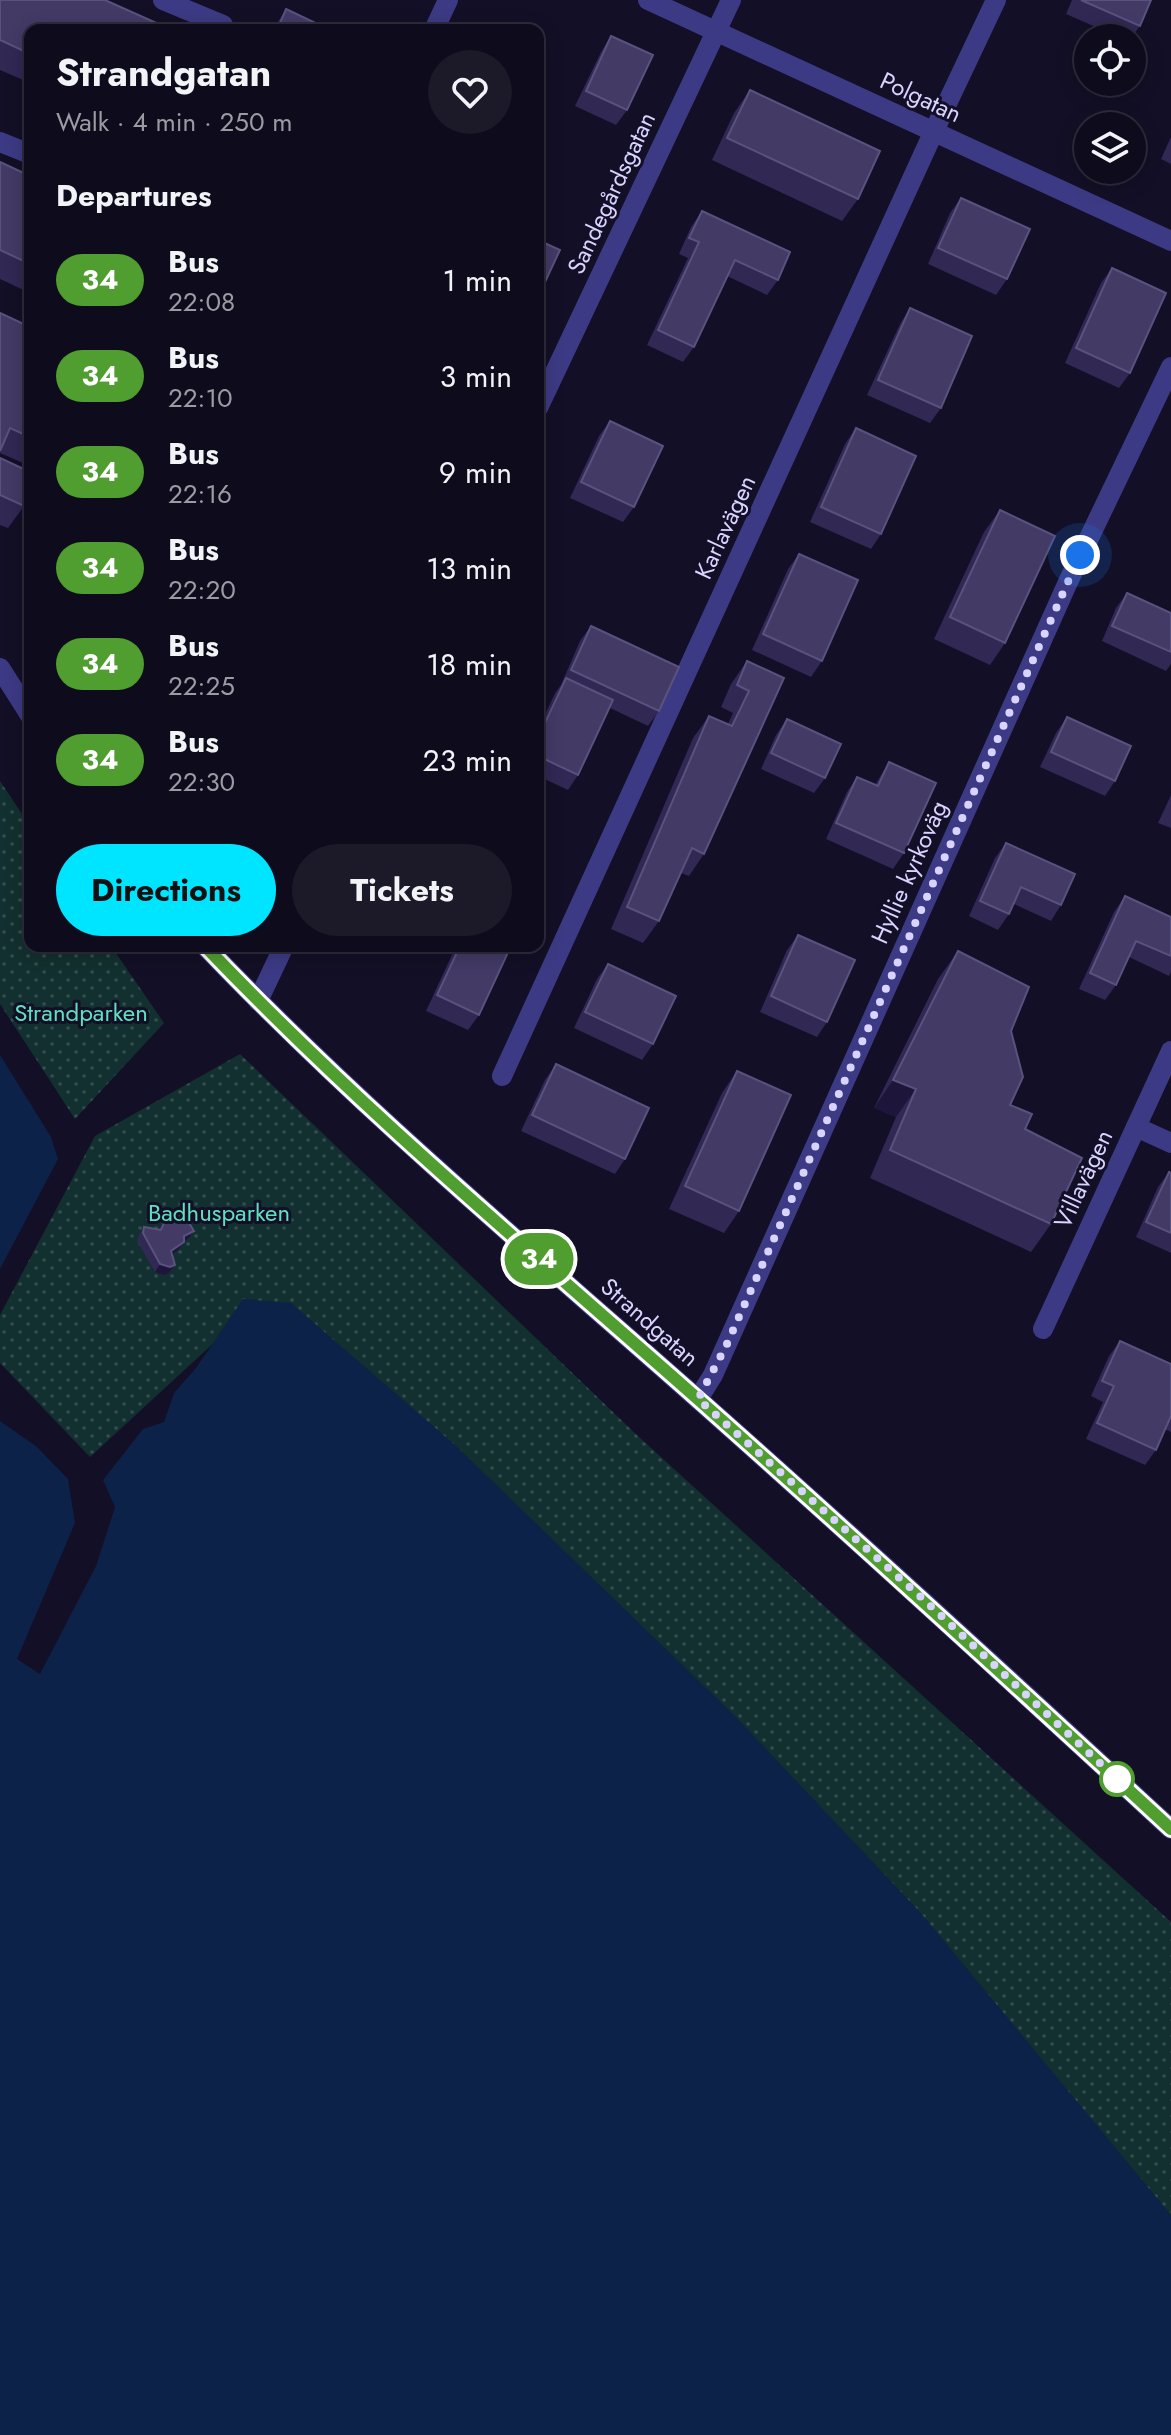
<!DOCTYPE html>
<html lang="en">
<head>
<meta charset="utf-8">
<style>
	:root { --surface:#0e0b1c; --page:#1c1929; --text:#f1f3f6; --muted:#9b9ba3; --line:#2e2b3b; --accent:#00e5ff }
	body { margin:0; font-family:Jost,sans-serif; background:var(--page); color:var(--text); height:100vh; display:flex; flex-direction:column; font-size:30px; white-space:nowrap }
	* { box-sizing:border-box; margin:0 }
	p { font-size:26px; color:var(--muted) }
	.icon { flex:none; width:44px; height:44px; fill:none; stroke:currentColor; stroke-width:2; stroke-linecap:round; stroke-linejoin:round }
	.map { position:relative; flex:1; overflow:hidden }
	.drawer { position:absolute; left:24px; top:24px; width:520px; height:928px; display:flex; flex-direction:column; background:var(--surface); border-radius:16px; box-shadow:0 4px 20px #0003,0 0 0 2px var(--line) }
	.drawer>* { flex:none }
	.badge { padding:0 16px; border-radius:26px; font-size:28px; line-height:52px }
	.fabs { position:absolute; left:1074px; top:24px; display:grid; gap:16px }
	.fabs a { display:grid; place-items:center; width:72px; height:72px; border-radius:50%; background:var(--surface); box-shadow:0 4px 20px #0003,0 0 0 2px var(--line); font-size:40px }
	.you { position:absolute; width:40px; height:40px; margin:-20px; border:6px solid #fff; border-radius:50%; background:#1a73e8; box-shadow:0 0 0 12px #1a73e833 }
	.map>.badge { position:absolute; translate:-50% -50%; box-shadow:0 0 0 4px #fff }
	h2 { padding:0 32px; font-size:30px; line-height:72px }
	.round { display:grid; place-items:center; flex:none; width:84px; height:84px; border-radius:42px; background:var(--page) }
	.summary { display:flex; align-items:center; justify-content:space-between; height:136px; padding:0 32px }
	h1 { font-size:38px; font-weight:700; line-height:60px }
	.cta { display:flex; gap:16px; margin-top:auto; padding:16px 32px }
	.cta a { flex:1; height:92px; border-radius:48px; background:var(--accent); color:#111; font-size:32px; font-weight:700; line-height:92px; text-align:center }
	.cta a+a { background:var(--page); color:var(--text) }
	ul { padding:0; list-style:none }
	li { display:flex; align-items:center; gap:24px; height:96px; padding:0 32px }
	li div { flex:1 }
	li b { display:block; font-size:30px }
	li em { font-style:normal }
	li .badge { min-width:88px; font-weight:700; text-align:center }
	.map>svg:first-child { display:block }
</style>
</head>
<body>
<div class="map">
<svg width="1171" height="2435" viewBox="0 0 1171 2435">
	<defs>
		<pattern id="green-dots" width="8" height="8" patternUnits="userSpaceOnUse" patternTransform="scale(2)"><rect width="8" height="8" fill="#12302f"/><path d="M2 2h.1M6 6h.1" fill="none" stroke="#344d4e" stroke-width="1.8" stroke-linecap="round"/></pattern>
	</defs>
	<rect width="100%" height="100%" fill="#130f26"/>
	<g fill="url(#green-dots)">
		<polygon points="0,781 30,826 30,946 111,946 164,1023 75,1119 0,1004"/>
		<polygon points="240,1054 639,1437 1171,1922 1171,2253 217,1340 90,1457 0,1363 0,1315 95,1136"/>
	</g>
	<g fill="#0c2248">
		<polygon points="0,1055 51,1137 58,1159 0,1269"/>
		<polygon points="243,1299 291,1303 455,1445 734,1715 920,1912 1171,2215 1171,2435 0,2435 0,1421 37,1447 68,1479 75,1523 17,1659 40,1674 96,1566 115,1507 103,1480 143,1429 164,1422 174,1393 196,1368"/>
	</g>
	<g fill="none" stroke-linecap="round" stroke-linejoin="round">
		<g stroke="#3d3a85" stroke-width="20">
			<polyline points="434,30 448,0"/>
			<polyline points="502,1076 934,131"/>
		</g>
		<g stroke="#3d3a85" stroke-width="20">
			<polyline points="163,0 223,25"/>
			<polyline points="648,0 1171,241"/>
			<polyline points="934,131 996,0"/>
			<polyline points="0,142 30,154"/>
			<polyline points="538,408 731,0"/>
			<polyline points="258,1001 284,946"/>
			<polyline points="1136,1127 1171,1143"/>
			<polyline points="1043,1329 1171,1051"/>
			<polyline points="698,1399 713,1375 1068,582 1171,367"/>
		</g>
		<g stroke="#3d3a85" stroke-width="20">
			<polyline points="0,668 30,715"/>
			<path d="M205,946C352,1100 515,1238 674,1378C842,1526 1007,1677 1171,1829"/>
		</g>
	</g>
	<g fill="#312854">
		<polygon points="0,0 30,30 30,83 0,70"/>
		<polygon points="1072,0 1151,0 1140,26 1131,38 1121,38 1066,14"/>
		<polygon points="286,9 330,30 273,30"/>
		<polygon points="611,36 627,110 616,125 575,106 601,52"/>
		<polygon points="750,90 858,199 842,221 712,160 734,113"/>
		<polygon points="1171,137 1171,164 1161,159"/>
		<polygon points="0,162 30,176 30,293 0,279"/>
		<polygon points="961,198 1007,279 996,295 928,264 950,213"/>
		<polygon points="702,211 778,280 767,295 727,276 694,347 683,362 647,345 688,258 679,254 691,227"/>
		<polygon points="1112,268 1130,373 1119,388 1065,363 1101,283"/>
		<polygon points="910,308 941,408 930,423 867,395 900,324"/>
		<polygon points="30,327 30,466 0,453"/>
		<polygon points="610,421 634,507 623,522 570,498 599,436"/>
		<polygon points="856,428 881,534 871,549 810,522 845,444"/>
		<polygon points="0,458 24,506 8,528 0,525"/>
		<polygon points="1000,510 1005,643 990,665 934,639 984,532"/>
		<polygon points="799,554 822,661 811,677 752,650 788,569"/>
		<polygon points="30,591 30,614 22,610"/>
		<polygon points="1127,593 1171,613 1171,664 1166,671 1102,641 1116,608"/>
		<polygon points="591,626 659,711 648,726 610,708 578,775 568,790 538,776 538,730 555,693 561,685 580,641"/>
		<polygon points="747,661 784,678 704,854 689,876 681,873 659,921 643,943 611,929 693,738 709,716 728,724 733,713 721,707 731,684"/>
		<polygon points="1067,717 1115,781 1105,796 1040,767 1056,733"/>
		<polygon points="787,719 825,778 814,793 761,769 776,735"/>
		<polygon points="889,762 904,853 893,869 826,839 847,792 857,777 875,785"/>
		<polygon points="1171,795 1171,828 1158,823"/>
		<polygon points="1006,843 1061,905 1051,921 1014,904 1009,914 998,930 969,916 995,858"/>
		<polygon points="1125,896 1171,917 1171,972 1169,976 1129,957 1116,985 1105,1000 1079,989 1114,912"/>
		<polygon points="798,935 827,1022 817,1037 760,1012 787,950"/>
		<polygon points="456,946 511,946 479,1015 468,1030 426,1011"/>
		<polygon points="958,951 1011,1031 1010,1105 1025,1129 1051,1224 1031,1252 870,1178 896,1117 874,1108 938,979"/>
		<polygon points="608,964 653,1044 642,1060 574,1028 597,979"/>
		<polygon points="556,1064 625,1159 615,1174 521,1131 545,1080"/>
		<polygon points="737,1071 739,1211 724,1233 669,1209 722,1093"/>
		<polygon points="1169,1172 1171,1173 1171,1253 1136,1237 1158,1187"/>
		<polygon points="167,1216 188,1221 194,1231 188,1239 184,1242 178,1250 172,1254 175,1265 169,1273 165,1275 155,1272 137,1241 139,1235 144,1227 159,1229"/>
		<polygon points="1120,1341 1171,1364 1171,1432 1165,1429 1156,1450 1145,1465 1086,1439 1103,1402 1091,1396 1109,1356"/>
	</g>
	<g fill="#1d163a">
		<polygon points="893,1080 916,1089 896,1117 874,1108"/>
		<polygon points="194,1231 188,1239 179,1244 184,1236"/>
		<polygon points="184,1242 178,1250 166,1259 171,1251"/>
		<polygon points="160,1264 175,1265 169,1273 165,1275 155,1272"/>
	</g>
	<g fill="#433a66" stroke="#5a527e" stroke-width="2">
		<polygon points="0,0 105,0 172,30 30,30 30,54 0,40"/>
		<polygon points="1081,0 1151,0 1140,26"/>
		<polygon points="286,9 330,30 277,30"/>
		<polygon points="611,36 653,55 627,110 586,91"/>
		<polygon points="750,90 880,151 858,199 727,138"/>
		<polygon points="0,162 30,176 30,264 0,250"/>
		<polygon points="961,198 1030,229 1007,279 938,248"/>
		<polygon points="702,211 790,252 778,280 735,260 694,347 658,330 699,242 689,238"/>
		<polygon points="538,240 560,250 538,297"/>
		<polygon points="1112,268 1166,293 1130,373 1076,348"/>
		<polygon points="910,308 972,336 941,408 878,380"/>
		<polygon points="0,313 30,327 30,437 10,428 0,451"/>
		<polygon points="610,421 663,446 634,507 581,482"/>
		<polygon points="856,428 916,456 881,534 821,507"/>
		<polygon points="0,458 30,472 30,492 24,506 0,495"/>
		<polygon points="1000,510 1055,536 1005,643 950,617"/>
		<polygon points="799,554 858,580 822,661 763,634"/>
		<polygon points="1127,593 1171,613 1171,652 1112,626"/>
		<polygon points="591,626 679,667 659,711 571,670"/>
		<polygon points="747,661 784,678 704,854 692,848 659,921 627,907 709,716 732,726 749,691 737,685"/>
		<polygon points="566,678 613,700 578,775 538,756 538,738"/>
		<polygon points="1067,717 1131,746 1115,781 1051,752"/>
		<polygon points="787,719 841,744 825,778 771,753"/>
		<polygon points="889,762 936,783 904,853 836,823 857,777 878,786"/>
		<polygon points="1006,843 1075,874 1061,905 1021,887 1009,914 980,901"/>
		<polygon points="1125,896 1171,917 1171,956 1136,941 1116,985 1090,973"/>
		<polygon points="798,935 855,960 827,1022 771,996"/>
		<polygon points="460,946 511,946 479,1015 437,995"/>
		<polygon points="958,951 1029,987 1011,1031 1023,1077 1010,1105 1032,1114 1025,1129 1082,1158 1051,1224 890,1150 916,1089 893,1080"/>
		<polygon points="608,964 676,996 653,1044 585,1012"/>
		<polygon points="556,1064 649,1108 625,1159 532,1115"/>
		<polygon points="737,1071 791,1095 739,1211 685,1186"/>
		<polygon points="1169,1172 1171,1173 1171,1233 1146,1222"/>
		<polygon points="190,1207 194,1213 186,1218 194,1231 184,1236 184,1242 171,1251 175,1265 170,1267 160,1264 143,1233 144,1227 161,1230 167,1216 180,1210 183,1211"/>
		<polygon points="1120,1341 1171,1364 1171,1416 1156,1450 1097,1423 1114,1386 1102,1381"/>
	</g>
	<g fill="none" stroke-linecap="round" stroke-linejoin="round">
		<defs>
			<path id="line" d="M205,946C359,1108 532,1252 699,1400C858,1541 1015,1685 1171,1829"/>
		</defs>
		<use href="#line" stroke="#fff" stroke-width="18"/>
		<use href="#line" stroke="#509e2f" stroke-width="12"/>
		<polyline stroke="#d9d4ff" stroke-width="8" stroke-dasharray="0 14.4" points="1080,555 726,1346 698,1399 922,1598 1117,1779"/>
	</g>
	<circle fill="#fff" stroke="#509e2f" stroke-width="4" cx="1117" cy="1779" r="16"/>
	<g text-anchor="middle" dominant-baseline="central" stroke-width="6" stroke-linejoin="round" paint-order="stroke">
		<g font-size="24" fill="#d9d4ff" stroke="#130f26">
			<text transform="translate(921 97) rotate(25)">Polgatan</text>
			<text transform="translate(611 193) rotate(-65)">Sandegårdsgatan</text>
			<text transform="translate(725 527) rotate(-65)">Karlavägen</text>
			<text transform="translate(909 872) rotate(-66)">Hyllie kyrkoväg</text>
			<text transform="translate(1083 1179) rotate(-65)">Villavägen</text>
			<text transform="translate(650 1322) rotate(41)">Strandgatan</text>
		</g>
		<g font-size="24" fill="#5fe0c0" stroke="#130f26">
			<text x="81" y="1012">Strandparken</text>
			<text x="219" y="1212">Badhusparken</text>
		</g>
	</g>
</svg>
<div class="fabs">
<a><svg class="icon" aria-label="locate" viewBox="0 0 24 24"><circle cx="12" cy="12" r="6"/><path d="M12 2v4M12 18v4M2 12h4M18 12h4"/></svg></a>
<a><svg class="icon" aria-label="layers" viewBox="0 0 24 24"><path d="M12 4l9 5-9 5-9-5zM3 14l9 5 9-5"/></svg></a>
</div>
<div class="you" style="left:1080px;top:555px"></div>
<b class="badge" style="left:539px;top:1259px;background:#509e2f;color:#fff">34</b>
<section class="drawer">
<div class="summary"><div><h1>Strandgatan</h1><p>Walk · 4 min · 250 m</p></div><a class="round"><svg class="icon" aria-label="heart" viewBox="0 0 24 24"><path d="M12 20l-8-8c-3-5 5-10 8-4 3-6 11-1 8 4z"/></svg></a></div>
<h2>Departures</h2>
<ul>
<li><span class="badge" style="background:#509e2f;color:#fff">34</span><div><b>Bus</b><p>22:08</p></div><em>1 min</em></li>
<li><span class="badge" style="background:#509e2f;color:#fff">34</span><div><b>Bus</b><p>22:10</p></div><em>3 min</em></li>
<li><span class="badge" style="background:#509e2f;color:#fff">34</span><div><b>Bus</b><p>22:16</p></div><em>9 min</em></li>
<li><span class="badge" style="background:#509e2f;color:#fff">34</span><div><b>Bus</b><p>22:20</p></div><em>13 min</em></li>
<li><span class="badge" style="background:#509e2f;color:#fff">34</span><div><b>Bus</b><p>22:25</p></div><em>18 min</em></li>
<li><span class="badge" style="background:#509e2f;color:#fff">34</span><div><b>Bus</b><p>22:30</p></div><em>23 min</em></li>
</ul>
<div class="cta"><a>Directions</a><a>Tickets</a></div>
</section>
</div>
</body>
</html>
